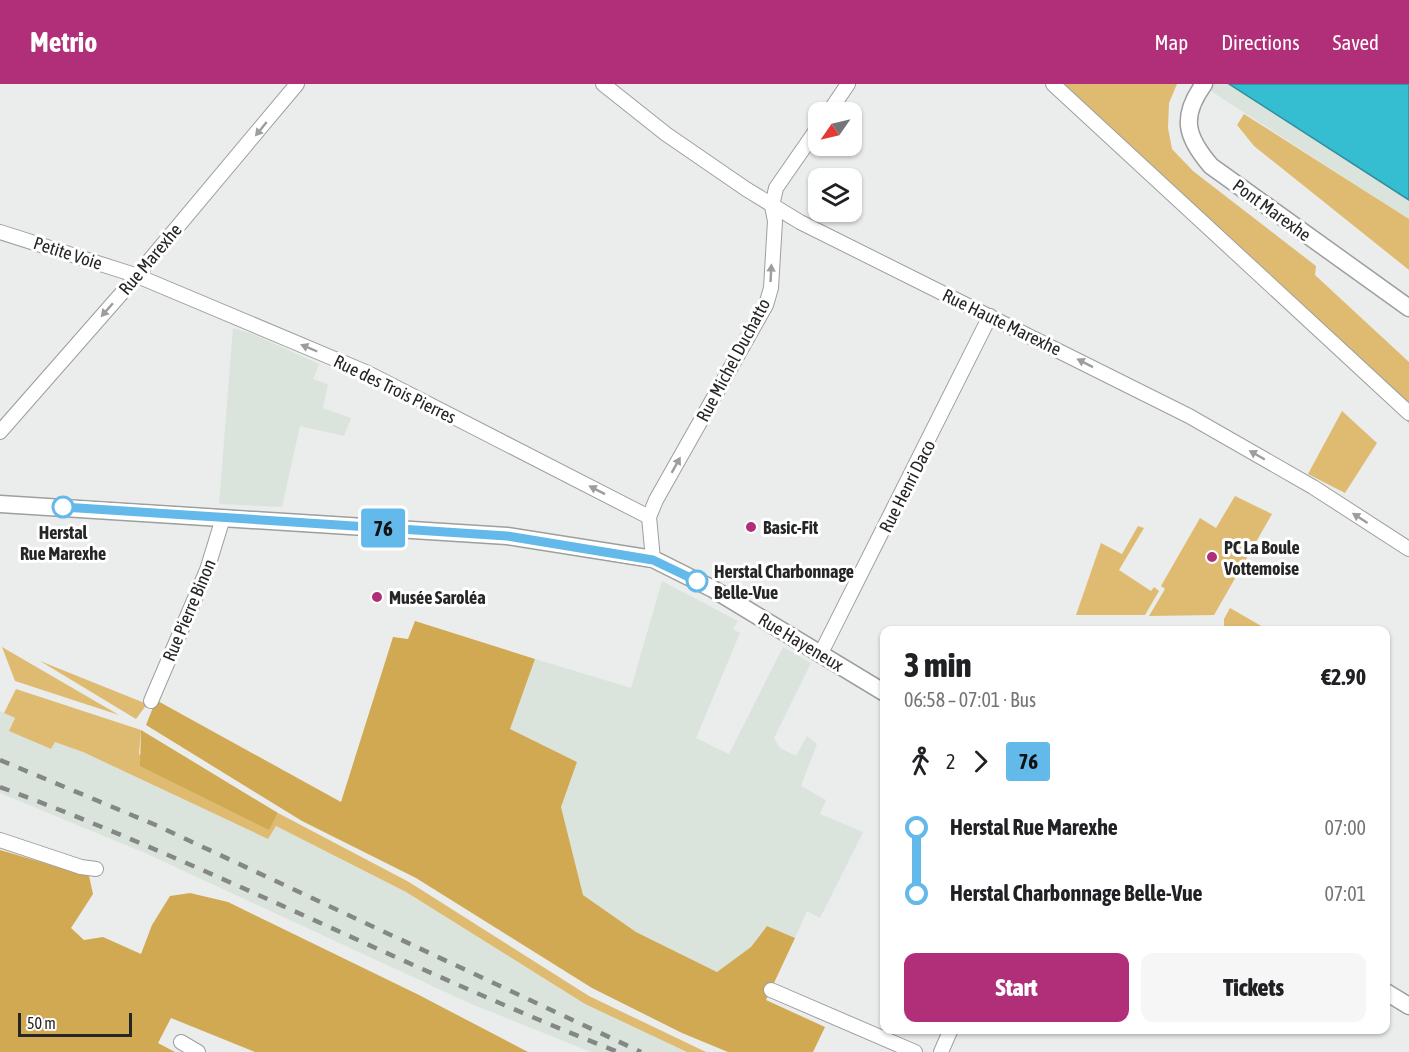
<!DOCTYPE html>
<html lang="en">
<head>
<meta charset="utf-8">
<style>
	:root { --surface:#fff; --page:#f6f6f6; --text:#202124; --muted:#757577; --accent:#b12e78 }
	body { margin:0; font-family:"Asap Condensed",sans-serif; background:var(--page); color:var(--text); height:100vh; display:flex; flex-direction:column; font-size:22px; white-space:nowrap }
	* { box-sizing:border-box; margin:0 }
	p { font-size:20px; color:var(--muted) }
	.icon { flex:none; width:33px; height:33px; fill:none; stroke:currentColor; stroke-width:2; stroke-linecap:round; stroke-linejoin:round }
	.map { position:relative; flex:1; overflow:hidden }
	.drawer { position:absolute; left:880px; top:542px; width:510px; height:408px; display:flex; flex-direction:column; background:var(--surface); border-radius:12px; box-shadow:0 2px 4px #0004 }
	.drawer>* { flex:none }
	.badge { padding:0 12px; border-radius:4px; font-size:21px; line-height:39px }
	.needle { width:39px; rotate:236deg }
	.fabs { position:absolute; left:808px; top:18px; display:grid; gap:12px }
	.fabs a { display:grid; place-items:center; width:54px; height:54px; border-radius:12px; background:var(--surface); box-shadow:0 2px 4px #0004; font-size:30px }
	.scale { position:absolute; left:18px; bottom:15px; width:114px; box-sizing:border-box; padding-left:6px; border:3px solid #252625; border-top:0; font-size:16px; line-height:21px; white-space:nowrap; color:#252625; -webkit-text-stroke:4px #fff; paint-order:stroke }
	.map>.badge { position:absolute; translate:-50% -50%; box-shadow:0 0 0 3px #fff }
	.legs { display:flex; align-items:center; gap:9px; height:66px; padding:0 24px; font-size:20px }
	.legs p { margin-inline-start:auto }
	.overview { display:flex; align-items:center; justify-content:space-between; height:102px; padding:0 24px }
	h1 { font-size:33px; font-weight:800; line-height:45px }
	.primary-button { display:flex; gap:12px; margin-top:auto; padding:12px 24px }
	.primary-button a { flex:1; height:69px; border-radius:12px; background:var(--accent); color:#fff; font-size:24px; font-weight:800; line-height:69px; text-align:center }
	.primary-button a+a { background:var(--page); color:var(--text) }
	ul { padding:0 24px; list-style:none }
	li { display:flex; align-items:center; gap:21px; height:66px; font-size:22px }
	li i { display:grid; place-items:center; width:9px; height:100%; margin:0 8px; background:currentColor }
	li i::after { content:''; width:15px; height:15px; margin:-8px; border:4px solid; border-radius:50%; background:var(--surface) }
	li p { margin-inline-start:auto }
	li:first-child i { background:linear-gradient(#0000 50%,currentColor 0) }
	li:last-child i { background:linear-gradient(currentColor 50%,#0000 0) }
	header { display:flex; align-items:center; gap:36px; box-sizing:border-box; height:84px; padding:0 30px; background:var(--accent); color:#fff }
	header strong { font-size:28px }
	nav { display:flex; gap:33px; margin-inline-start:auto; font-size:21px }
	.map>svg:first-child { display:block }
</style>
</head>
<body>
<header>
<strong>Metrio</strong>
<nav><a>Map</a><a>Directions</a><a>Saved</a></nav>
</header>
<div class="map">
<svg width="1409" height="968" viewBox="0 0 1409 968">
	<rect width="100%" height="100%" fill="#eaedeb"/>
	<g fill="#dbe4dc">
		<polygon points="1200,0 1229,0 1409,116 1409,135"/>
		<polygon points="233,244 253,250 319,280 313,295 328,300 323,324 351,334 344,352 300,342 282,423 219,420"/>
		<polygon points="662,497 738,537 733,545 740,549 696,654 729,670 783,563 811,579 774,654 780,664 796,672 807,652 817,660 801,702 826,716 820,730 863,748 820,834 807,827 795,854 767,842 751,863 717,888 636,848 583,811 561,723 577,678 509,645 535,575 631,604"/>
		<polygon points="0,627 15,634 10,647 51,665 55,657 83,668 268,755 276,742 406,808 585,920 687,968 591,968 469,919 145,769 0,709"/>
	</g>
	<g fill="#dfbb71">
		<polygon points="1046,0 1177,0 1169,19 1168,44 1172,65 1193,87 1316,182 1315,191 1409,278 1409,339 1134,79"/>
		<polygon points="1244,30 1409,135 1409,186 1254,62 1237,41"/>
		<polygon points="1342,327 1377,359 1345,409 1308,390"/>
		<polygon points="1235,412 1272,430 1214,531 1149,532 1165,505 1161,502 1200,434 1216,444"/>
		<polygon points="1138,442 1144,444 1119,486 1151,507 1154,503 1159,507 1145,531 1076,531 1101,459 1122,470"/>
		<polygon points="1230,524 1263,543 1261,546 1224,546 1224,535"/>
		<polygon points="2,563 119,631 15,597"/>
		<polygon points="40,577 147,620 136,635"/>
		<polygon points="16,605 141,646 139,670 269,745 278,729 409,798 589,912 706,968 687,968 585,920 406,808 276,742 268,755 83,668 55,658 51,665 9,647 15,634 4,629"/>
	</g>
	<g fill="#d1a952">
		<polygon points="415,537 535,575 510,645 577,678 561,723 583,811 636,848 717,888 751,863 767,842 795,854 766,916 825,943 813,968 728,968 682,949 592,904 416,794 302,737 146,641 156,616 341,718 393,553 408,555"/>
		<polygon points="141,646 278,729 269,746 140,682"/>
		<polygon points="0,766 89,792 93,810 71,844 84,856 103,853 141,870 152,841 170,812 190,809 228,818 419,911 528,968 255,968 171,934 158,959 175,968 0,968"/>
	</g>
	<polygon fill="#35bdd2" stroke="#30909e" stroke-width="1.5" points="1229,0 1409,0 1409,116"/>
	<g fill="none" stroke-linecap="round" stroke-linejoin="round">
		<defs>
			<g id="minor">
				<polyline points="603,0 666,50 746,105 800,138 1189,332 1313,403 1409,465"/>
				<polyline points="1053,0 1409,329"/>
				<polyline points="829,28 848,0"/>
				<polyline points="0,148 135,191 368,289 649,433"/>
				<polyline points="0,348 128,202 297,0"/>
				<polyline points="653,475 649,433 656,416 766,221 771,204 775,137 772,122 776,104 819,42"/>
				<polyline points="821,569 990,232"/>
				<polyline points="151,617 207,486 223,434"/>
				<polyline points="0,756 81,783 96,785"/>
				<polyline points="771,906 915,968"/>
				<polyline points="181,958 198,968"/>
				<polyline points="941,968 951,945"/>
			</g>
			<g id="tertiary">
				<path d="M1204,0C1180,33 1186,53 1211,82L1409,224"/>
				<polyline points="0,420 507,452 653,475 713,505 885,609"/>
				<polyline points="1386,908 1409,922"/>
			</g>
		</defs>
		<use href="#minor" stroke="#9d9f9d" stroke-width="16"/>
		<use href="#tertiary" stroke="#9d9f9d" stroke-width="19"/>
		<use href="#minor" stroke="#fff" stroke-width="14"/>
		<use href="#tertiary" stroke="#fff" stroke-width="16"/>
		<g stroke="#858786" stroke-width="4.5" stroke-dasharray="10 10" stroke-linecap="butt">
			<polyline points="0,676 158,742 641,968"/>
			<path d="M0,703C210,781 409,886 618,968"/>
		</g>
	</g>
	<defs><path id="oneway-solid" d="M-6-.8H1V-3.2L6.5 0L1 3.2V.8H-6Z" transform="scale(1.5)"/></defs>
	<g fill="#9d9d9d">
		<use href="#oneway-solid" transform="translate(261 45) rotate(129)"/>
		<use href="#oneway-solid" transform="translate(771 189) rotate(-87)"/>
		<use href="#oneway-solid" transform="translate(107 226) rotate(131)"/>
		<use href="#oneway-solid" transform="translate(309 264) rotate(-157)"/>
		<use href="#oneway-solid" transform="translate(1085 279) rotate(-153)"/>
		<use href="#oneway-solid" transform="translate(1257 371) rotate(-150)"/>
		<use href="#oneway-solid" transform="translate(676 381) rotate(-61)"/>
		<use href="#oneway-solid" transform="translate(597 406) rotate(-153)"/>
		<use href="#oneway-solid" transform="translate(1360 434) rotate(-147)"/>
	</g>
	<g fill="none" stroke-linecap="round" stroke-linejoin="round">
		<defs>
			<polyline id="line-1" points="63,423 507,452 653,476 697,497"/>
		</defs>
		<use href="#line-1" stroke="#fff" stroke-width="14"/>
		<use href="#line-1" stroke="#63b9e9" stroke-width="9"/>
	</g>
	<g fill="#fff" stroke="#63b9e9" stroke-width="3">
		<circle cx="63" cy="423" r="10"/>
		<circle cx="697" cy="497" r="10"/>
	</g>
	<g fill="#b12e78" stroke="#fff" stroke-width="2">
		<circle cx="751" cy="443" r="6"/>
		<circle cx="1212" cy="473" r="6"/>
		<circle cx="377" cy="513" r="6"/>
	</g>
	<g text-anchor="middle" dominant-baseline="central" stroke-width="6" stroke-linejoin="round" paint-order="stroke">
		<g font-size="18" fill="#252625" stroke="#fff">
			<text transform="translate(1272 126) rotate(36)">Pont Marexhe</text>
			<text transform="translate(68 169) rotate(18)">Petite Voie</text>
			<text transform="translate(150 175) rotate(-50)">Rue Marexhe</text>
			<text transform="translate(1002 238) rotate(26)">Rue Haute Marexhe</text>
			<text transform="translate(733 276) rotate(-62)">Rue Michel Duchatto</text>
			<text transform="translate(395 305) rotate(26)">Rue des Trois Pierres</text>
			<text transform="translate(907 402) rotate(-63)">Rue Henri Daco</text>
			<text transform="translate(189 526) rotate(-67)">Rue Pierre Binon</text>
			<text transform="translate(801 558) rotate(31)">Rue Hayeneux</text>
		</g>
		<g font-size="18" font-weight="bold" fill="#252625" stroke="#fff" text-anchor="start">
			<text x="763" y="443">Basic-Fit</text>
			<text x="1224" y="463">PC La Boule<tspan x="1224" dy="21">Vottemoise</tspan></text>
			<text x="389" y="513">Musée Saroléa</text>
		</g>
		<g font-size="18" font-weight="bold" fill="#252625" stroke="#fff">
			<text x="63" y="448">Herstal<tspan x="63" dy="21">Rue Marexhe</tspan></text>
			<text x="714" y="487" text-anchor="start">Herstal Charbonnage<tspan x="714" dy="21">Belle-Vue</tspan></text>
		</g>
	</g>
</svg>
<div class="fabs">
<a><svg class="needle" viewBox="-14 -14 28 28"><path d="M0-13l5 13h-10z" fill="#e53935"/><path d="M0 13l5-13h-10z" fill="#757577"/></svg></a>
<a><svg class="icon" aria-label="layers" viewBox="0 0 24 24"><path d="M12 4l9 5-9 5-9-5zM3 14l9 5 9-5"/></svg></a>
</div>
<div class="scale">50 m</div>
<b class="badge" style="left:383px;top:444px;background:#63b9e9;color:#111">76</b>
<section class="drawer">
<div class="overview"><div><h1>3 min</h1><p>06:58 – 07:01 · Bus</p></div><b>€2.90</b></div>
<div class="legs"><svg class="icon" aria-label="walk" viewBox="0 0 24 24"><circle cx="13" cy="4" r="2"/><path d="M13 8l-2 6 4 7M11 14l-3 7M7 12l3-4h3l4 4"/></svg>2<svg class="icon" aria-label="forward" viewBox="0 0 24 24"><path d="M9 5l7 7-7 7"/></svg><b class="badge" style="background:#63b9e9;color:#111">76</b></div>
<ul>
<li><i style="color:#63b9e9"></i><b>Herstal Rue Marexhe</b><p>07:00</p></li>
<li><i style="color:#63b9e9"></i><b>Herstal Charbonnage Belle-Vue</b><p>07:01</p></li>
</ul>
<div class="primary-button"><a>Start</a><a>Tickets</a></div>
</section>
</div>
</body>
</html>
